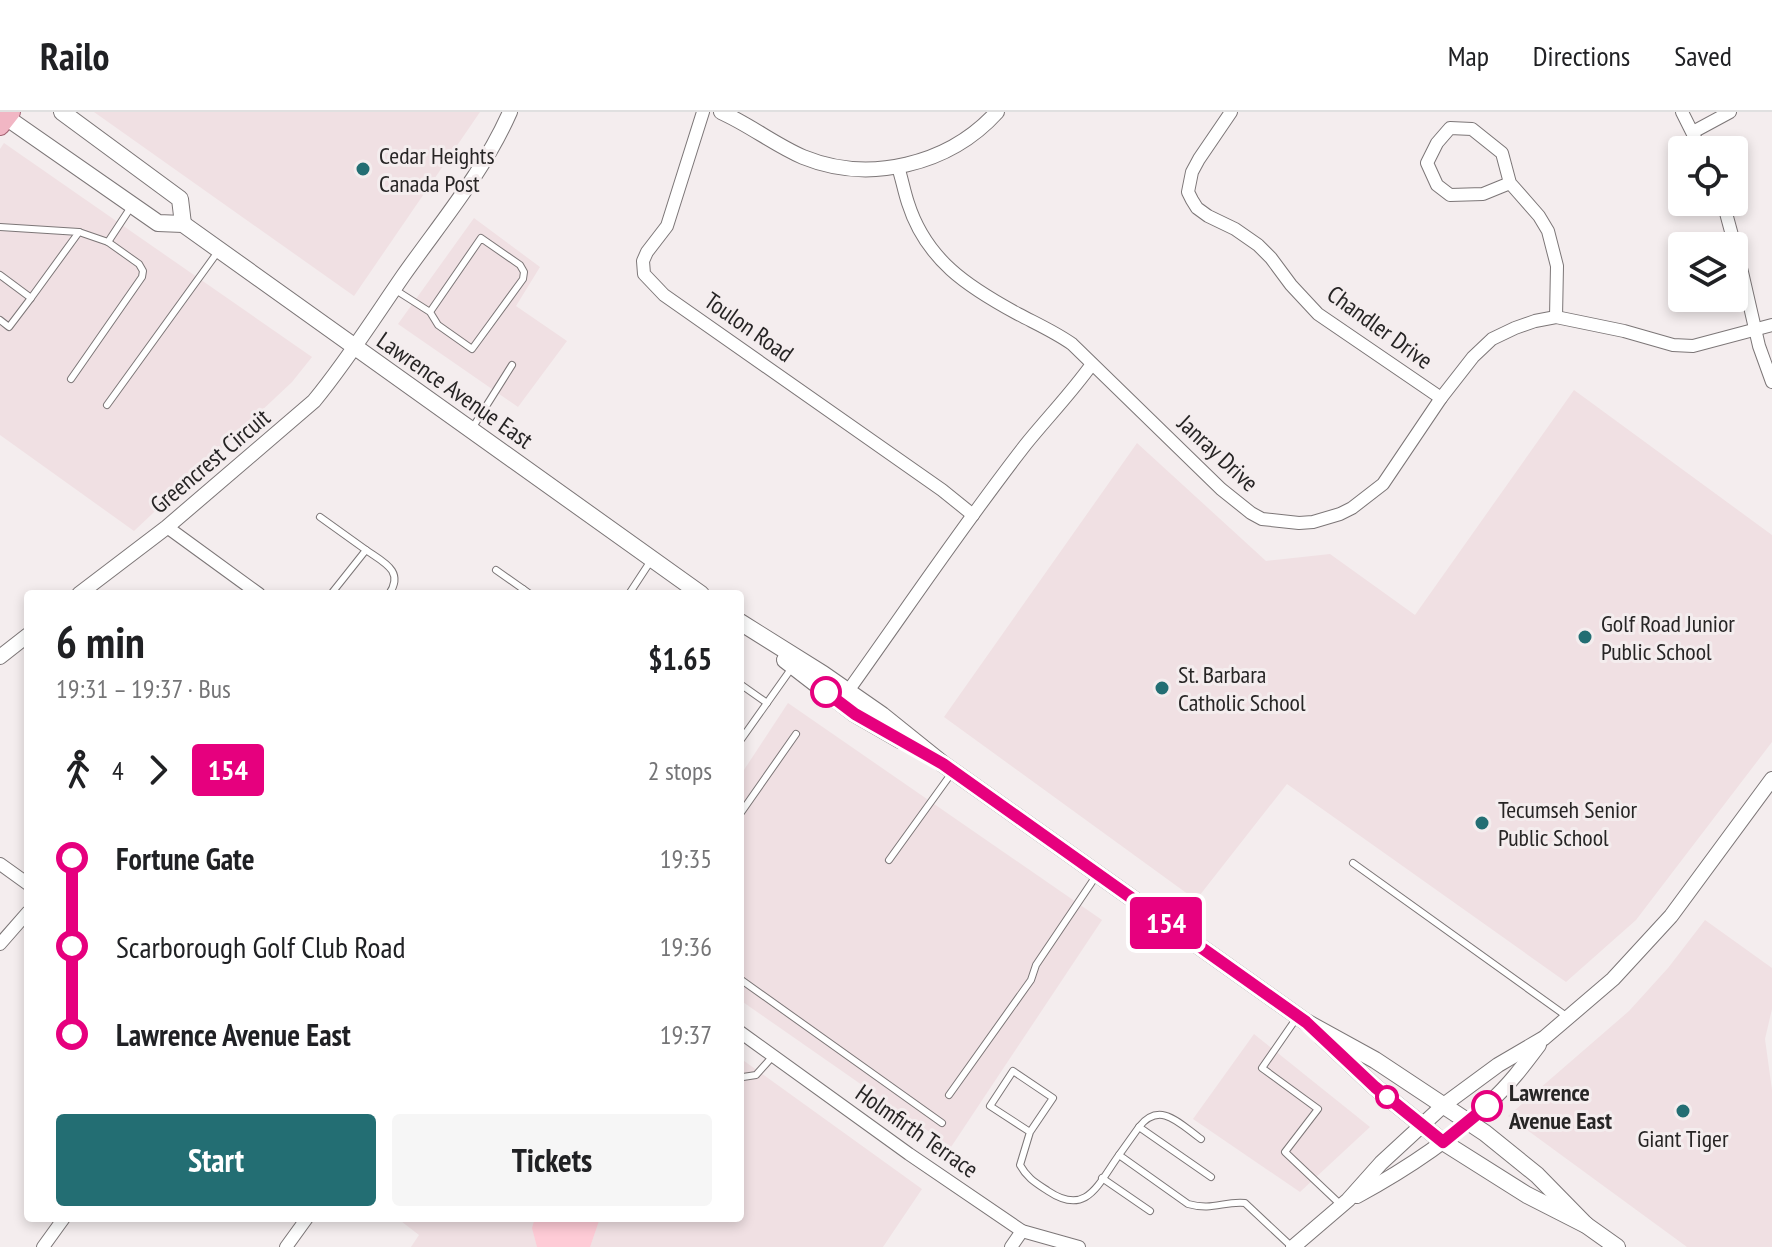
<!DOCTYPE html>
<html lang="en">
<head>
<meta charset="utf-8">
<style>
	:root { --surface:#fff; --page:#f6f6f6; --text:#202124; --muted:#757577; --line:#e0e0e0; --accent:#236e73 }
	body { margin:0; font-family:"PT Sans Narrow",sans-serif; background:var(--page); color:var(--text); height:100vh; display:flex; flex-direction:column; font-size:30px; white-space:nowrap }
	* { box-sizing:border-box; margin:0 }
	p { font-size:26px; color:var(--muted) }
	.icon { flex:none; width:44px; height:44px; fill:none; stroke:currentColor; stroke-width:2; stroke-linecap:round; stroke-linejoin:round }
	.map { position:relative; flex:1; overflow:hidden }
	.panel { position:absolute; left:24px; top:478px; width:720px; height:632px; display:flex; flex-direction:column; background:var(--surface); border-radius:8px; box-shadow:0 4px 12px #0003 }
	.panel>* { flex:none }
	.badge { padding:0 16px; border-radius:6px; font-size:28px; line-height:52px }
	.buttons { position:absolute; left:1668px; top:24px; display:grid; gap:16px }
	.buttons a { display:grid; place-items:center; width:80px; height:80px; border-radius:8px; background:var(--surface); box-shadow:0 4px 12px #0003; font-size:40px }
	.map>.badge { position:absolute; translate:-50% -50%; box-shadow:0 0 0 4px #fff }
	.legs { display:flex; align-items:center; gap:12px; height:88px; padding:0 32px; font-size:26px }
	.legs p { margin-inline-start:auto }
	.summary { display:flex; align-items:center; justify-content:space-between; height:136px; padding:0 32px }
	h1 { font-size:44px; font-weight:600; line-height:60px }
	.primary-button { display:flex; gap:16px; margin-top:auto; padding:16px 32px }
	.primary-button a { flex:1; height:92px; border-radius:8px; background:var(--accent); color:#fff; font-size:32px; font-weight:600; line-height:92px; text-align:center }
	.primary-button a+a { background:var(--page); color:var(--text) }
	ul { padding:0 32px; list-style:none }
	li { display:flex; align-items:center; gap:28px; height:88px; font-size:30px }
	li i { display:grid; place-items:center; width:12px; height:100%; margin:0 10px; background:currentColor }
	li i::after { content:''; width:20px; height:20px; margin:-10px; border:6px solid; border-radius:50%; background:var(--surface) }
	li p { margin-inline-start:auto }
	li:first-child i { background:linear-gradient(#0000 50%,currentColor 0) }
	li:last-child i { background:linear-gradient(currentColor 50%,#0000 0) }
	header { display:flex; align-items:center; gap:48px; box-sizing:border-box; height:112px; padding:0 40px; background:var(--surface); border-bottom:2px solid var(--line) }
	header strong { font-size:38px }
	nav { display:flex; gap:44px; margin-inline-start:auto; font-size:28px }
	.map>svg:first-child { display:block }
</style>
</head>
<body>
<header>
<strong>Railo</strong>
<nav><a>Map</a><a>Directions</a><a>Saved</a></nav>
</header>
<div class="map">
<svg width="1772" height="1135" viewBox="0 0 1772 1135">
	<rect width="100%" height="100%" fill="#f4edee"/>
	<g fill="#f0e0e3">
		<polygon points="94,0 480,0 354,184"/>
		<polygon points="4,31 312,245 292,270 134,419 0,323 0,37"/>
		<polygon points="474,106 540,155 516,194 567,229 518,295 398,212"/>
		<polygon points="1574,278 1772,423 1772,630 1636,808 1566,870 1287,672 1196,788 944,605 1137,331 1266,449 1330,442 1415,503"/>
		<polygon points="788,591 1102,808 951,1035 740,888 740,664"/>
		<polygon points="1705,808 1772,856 1772,897 1765,927 1772,978 1772,1135 1687,1135 1508,1004 1629,899 1668,856"/>
		<polygon points="1254,922 1370,1015 1300,1080 1193,1007"/>
		<polygon points="740,946 922,1077 883,1135 411,1135 419,1123 397,1106 740,1106"/>
	</g>
	<polygon fill="#fecbd6" points="535,1106 600,1106 590,1135 537,1135 532,1116"/>
	<g fill="none" stroke-linecap="round" stroke-linejoin="round">
		<defs>
			<g id="service">
				<polyline points="0,115 79,120"/>
				<polyline points="0,163 31,186 79,120 108,130 131,95"/>
				<polyline points="394,177 430,200 481,126 520,153 524,160 523,167 472,237 438,213 430,200"/>
				<polyline points="0,208 9,215 31,186"/>
				<polyline points="71,267 142,165 143,159 139,152 108,130"/>
				<polyline points="107,293 217,141"/>
				<polyline points="473,315 512,253"/>
				<polyline points="320,405 366,438"/>
				<polyline points="496,458 523,477"/>
				<path d="M331,482L366,438C383,450 405,459 389,482"/>
				<polyline points="520,482 523,477 530,482"/>
				<polyline points="629,482 652,447"/>
				<polyline points="740,572 767,591"/>
				<polyline points="740,629 791,557"/>
				<polyline points="740,702 796,622"/>
				<polyline points="889,748 951,662"/>
				<polyline points="1353,751 1569,906"/>
				<polyline points="740,867 942,1011"/>
				<polyline points="1298,904 1262,956 1318,997 1285,1040 1341,1093"/>
				<polyline points="740,963 743,965 756,963 773,944"/>
				<polyline points="949,983 1031,868 1036,853 1096,764"/>
				<path d="M1139,1015C1160,988 1180,1012 1201,1027"/>
				<path d="M1030,1020L1053,986L1013,959L990,994L1030,1020L1020,1053C1027,1066 1036,1071 1048,1079C1087,1105 1098,1072 1119,1043"/>
				<path d="M1211,1065L1139,1015L1119,1043L1188,1092C1213,1099 1223,1089 1245,1091L1292,1135"/>
				<polyline points="1102,1066 1150,1099"/>
			</g>
			<g id="minor">
				<polyline points="703,0 667,114 647,140 643,149 644,162 664,183 942,378 973,403"/>
				<polyline points="1231,0 1199,47 1192,60 1188,80 1192,88 1197,96 1208,104 1235,117 1258,133 1271,146 1291,173 1318,202 1441,286"/>
				<polyline points="1682,0 1701,38"/>
				<polyline points="1693,20 1730,0"/>
				<path d="M898,55C902,67 904,79 908,91C926,148 968,175 1018,202C1037,212 1055,220 1072,232L1221,377L1251,401L1262,407L1299,411L1313,410L1340,402L1352,396L1383,372L1441,286L1473,245L1492,227L1515,216L1535,209L1556,205L1624,219L1673,233L1693,234L1772,213"/>
				<polyline points="1510,71 1483,82 1450,83 1437,73 1427,51 1437,31 1450,16 1472,17 1502,41 1510,71 1539,104 1548,119 1557,154 1556,205"/>
				<polyline points="1723,90 1742,160 1759,234 1772,270"/>
				<polyline points="167,415 259,482"/>
				<path d="M843,586C904,501 962,414 1026,332C1048,305 1072,280 1092,252"/>
				<polyline points="0,752 28,772"/>
				<polyline points="0,832 28,800"/>
				<polyline points="740,920 909,1042 1022,1119 1079,1135"/>
				<polyline points="43,1135 64,1106"/>
				<polyline points="286,1135 307,1106"/>
				<polyline points="1011,1135 1022,1119"/>
			</g>
			<g id="tertiary">
				<path d="M721,0C750,13 775,33 803,45C869,72 949,53 997,0"/>
				<path d="M79,482L167,415L314,289C347,249 374,206 403,164C441,110 483,61 510,0"/>
				<polyline points="0,545 28,523"/>
				<path d="M1357,1084C1405,1058 1451,1028 1490,990C1509,973 1524,953 1539,933"/>
				<polyline points="1293,1135 1348,1088 1381,1051 1445,992 1498,953 1544,926 1613,867 1671,804 1772,667"/>
			</g>
			<g id="secondary">
				<polyline points="62,0 180,87 183,112"/>
				<polyline points="0,1 158,111 183,112 701,482"/>
				<polyline points="740,510 823,562 882,603 943,652 1306,910 1375,948 1485,1021 1537,1063 1586,1113"/>
				<polyline points="785,548 855,602 900,628"/>
				<polyline points="1322,925 1375,975 1443,1030 1527,1083 1586,1113 1617,1135"/>
			</g>
			<polyline id="primary" points="0,14 11,0"/>
		</defs>
		<use href="#service" stroke="#7c7677" stroke-width="8"/>
		<use href="#minor" stroke="#7c7677" stroke-width="14"/>
		<use href="#tertiary" stroke="#7c7677" stroke-width="16"/>
		<use href="#secondary" stroke="#7c7677" stroke-width="18"/>
		<use href="#primary" stroke="#a46373" stroke-width="20"/>
		<use href="#service" stroke="#fff" stroke-width="6"/>
		<use href="#minor" stroke="#fff" stroke-width="12"/>
		<use href="#tertiary" stroke="#fff" stroke-width="14"/>
		<use href="#secondary" stroke="#fff" stroke-width="16"/>
		<use href="#primary" stroke="#f1b6c4" stroke-width="18"/>
	</g>
	<g fill="none" stroke-linecap="round" stroke-linejoin="round">
		<defs>
			<polyline id="line-1" points="826,580 855,602 943,652 1306,910 1375,975 1443,1030 1487,994"/>
		</defs>
		<use href="#line-1" stroke="#fff" stroke-width="18"/>
		<use href="#line-1" stroke="#e6007e" stroke-width="12"/>
	</g>
	<g fill="#236e73" stroke="#f4edee" stroke-width="3">
		<circle cx="363" cy="57" r="8"/>
		<circle cx="1585" cy="525" r="8"/>
		<circle cx="1162" cy="576" r="8"/>
		<circle cx="1482" cy="711" r="8"/>
		<circle cx="1683" cy="999" r="8"/>
	</g>
	<g fill="#fff" stroke="#e6007e" stroke-width="4">
		<circle cx="826" cy="580" r="14"/>
		<circle cx="1387" cy="985" r="10"/>
		<circle cx="1487" cy="994" r="14"/>
	</g>
	<g text-anchor="middle" dominant-baseline="central" stroke-width="6" stroke-linejoin="round" paint-order="stroke">
		<g font-size="24" fill="#272525" stroke="#f4edee" text-anchor="start">
			<text x="379" y="43">Cedar Heights<tspan x="379" dy="28">Canada Post</tspan></text>
			<text x="1601" y="511">Golf Road Junior<tspan x="1601" dy="28">Public School</tspan></text>
			<text x="1178" y="562">St. Barbara<tspan x="1178" dy="28">Catholic School</tspan></text>
			<text x="1498" y="697">Tecumseh Senior<tspan x="1498" dy="28">Public School</tspan></text>
			<text x="1683" y="1026" text-anchor="middle">Giant Tiger</text>
		</g>
		<g font-size="24" fill="#272525" stroke="#f4edee">
			<text transform="translate(749 215) rotate(35)">Toulon Road</text>
			<text transform="translate(1380 215) rotate(36)">Chandler Drive</text>
			<text transform="translate(455 278) rotate(35)">Lawrence Avenue East</text>
			<text transform="translate(1218 341) rotate(43)">Janray Drive</text>
			<text transform="translate(210 349) rotate(-40)">Greencrest Circuit</text>
			<text transform="translate(917 1019) rotate(35)">Holmfirth Terrace</text>
		</g>
		<g font-size="24" font-weight="bold" fill="#272525" stroke="#f4edee" text-anchor="start">
			<text x="1509" y="980">Lawrence<tspan x="1509" dy="28">Avenue East</tspan></text>
		</g>
	</g>
</svg>
<div class="buttons">
<a><svg class="icon" aria-label="locate" viewBox="0 0 24 24"><circle cx="12" cy="12" r="6"/><path d="M12 2v4M12 18v4M2 12h4M18 12h4"/></svg></a>
<a><svg class="icon" aria-label="layers" viewBox="0 0 24 24"><path d="M12 4l9 5-9 5-9-5zM3 14l9 5 9-5"/></svg></a>
</div>
<b class="badge" style="left:1166px;top:811px;background:#e6007e;color:#fff">154</b>
<section class="panel">
<div class="summary"><div><h1>6 min</h1><p>19:31 – 19:37 · Bus</p></div><b>$1.65</b></div>
<div class="legs"><svg class="icon" aria-label="walk" viewBox="0 0 24 24"><circle cx="13" cy="4" r="2"/><path d="M13 8l-2 6 4 7M11 14l-3 7M7 12l3-4h3l4 4"/></svg>4<svg class="icon" aria-label="forward" viewBox="0 0 24 24"><path d="M9 5l7 7-7 7"/></svg><b class="badge" style="background:#e6007e;color:#fff">154</b><p>2 stops</p></div>
<ul>
<li><i style="color:#e6007e"></i><b>Fortune Gate</b><p>19:35</p></li>
<li><i style="color:#e6007e"></i><span>Scarborough Golf Club Road</span><p>19:36</p></li>
<li><i style="color:#e6007e"></i><b>Lawrence Avenue East</b><p>19:37</p></li>
</ul>
<div class="primary-button"><a>Start</a><a>Tickets</a></div>
</section>
</div>
</body>
</html>
